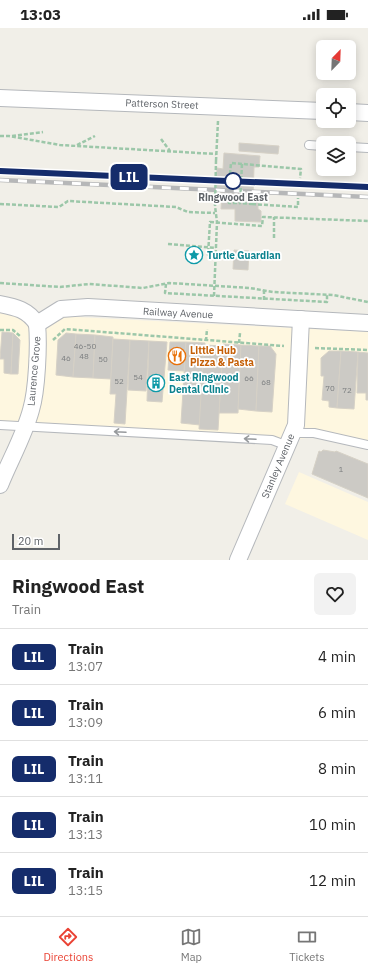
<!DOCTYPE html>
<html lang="en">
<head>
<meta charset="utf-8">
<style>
	:root { --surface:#fff; --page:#f2f2f2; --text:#222; --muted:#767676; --line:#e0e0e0; --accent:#ea4335 }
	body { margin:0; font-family:"IBM Plex Sans",sans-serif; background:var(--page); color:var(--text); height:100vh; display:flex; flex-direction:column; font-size:15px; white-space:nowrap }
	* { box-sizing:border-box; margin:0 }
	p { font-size:13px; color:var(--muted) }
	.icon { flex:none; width:22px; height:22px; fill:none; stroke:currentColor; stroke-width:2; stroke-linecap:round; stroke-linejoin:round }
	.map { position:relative; height:532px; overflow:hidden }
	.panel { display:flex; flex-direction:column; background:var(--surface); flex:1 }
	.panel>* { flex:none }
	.badge { padding:0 8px; border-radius:6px; font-size:14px; line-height:26px }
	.needle { width:26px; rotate:23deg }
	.buttons { position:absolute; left:316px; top:12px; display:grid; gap:8px }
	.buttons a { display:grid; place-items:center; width:40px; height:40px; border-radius:6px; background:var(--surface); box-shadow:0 2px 10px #0003; font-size:20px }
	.scale { position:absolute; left:12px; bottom:10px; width:48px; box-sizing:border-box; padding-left:4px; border:2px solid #5f6368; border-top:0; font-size:11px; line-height:14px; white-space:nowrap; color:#5f6368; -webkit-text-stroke:3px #fff; paint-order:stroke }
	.map>.badge { position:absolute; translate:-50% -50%; box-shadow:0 0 0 2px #fff }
	.round { display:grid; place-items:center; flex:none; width:42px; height:42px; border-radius:6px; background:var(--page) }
	.headline { display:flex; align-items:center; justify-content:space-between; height:68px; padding:0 12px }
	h1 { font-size:19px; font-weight:700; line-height:30px }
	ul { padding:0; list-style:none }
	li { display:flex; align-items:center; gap:12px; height:56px; padding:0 12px; border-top:1px solid var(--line) }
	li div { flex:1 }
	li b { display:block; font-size:15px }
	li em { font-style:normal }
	li .badge { min-width:44px; font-weight:700; text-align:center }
	.status { display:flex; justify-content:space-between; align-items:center; height:28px; padding:0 20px; background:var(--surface); direction:ltr }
	.status svg { height:11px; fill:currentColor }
	.dock { display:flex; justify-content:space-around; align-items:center; height:56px; border-top:1px solid var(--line); background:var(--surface); font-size:11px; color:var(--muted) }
	.dock a { display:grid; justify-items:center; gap:2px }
	.dock .on { color:var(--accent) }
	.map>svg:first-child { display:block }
</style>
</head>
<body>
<div class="status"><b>13:03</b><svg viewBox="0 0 49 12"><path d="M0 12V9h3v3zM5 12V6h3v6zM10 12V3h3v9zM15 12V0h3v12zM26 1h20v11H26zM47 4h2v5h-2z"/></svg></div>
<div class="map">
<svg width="368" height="532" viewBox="0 0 368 532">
	<rect width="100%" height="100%" fill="#f1efe8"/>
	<g fill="#fef7e0">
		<polygon points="0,285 368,304 368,421 314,409 264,416 0,401"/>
		<polygon points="299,444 368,474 368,512 285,476"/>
	</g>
	<g fill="#cccac5" stroke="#d6d1c6">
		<polygon points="239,115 279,118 278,126 239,123"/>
		<polygon points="224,125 260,128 259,139 254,139 253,169 258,169 258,181 261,183 261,194 235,193 235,181 221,181 222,165 216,164 217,140 223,141"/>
		<polygon points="234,222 249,223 248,242 233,241"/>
		<polygon points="2,304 13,305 11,346 4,345 4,331 0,331"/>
		<polygon points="13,305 20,312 18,346 11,346"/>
		<polygon points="66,305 76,306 73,349 56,347 58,312"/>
		<polygon points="76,306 95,307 93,350 73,349"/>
		<polygon points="95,307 113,309 111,351 93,350"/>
		<polygon points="113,311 130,312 125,396 114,395 116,366 110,366"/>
		<polygon points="130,312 149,313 146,363 128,362"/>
		<polygon points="149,313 167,314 162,374 147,373"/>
		<polygon points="170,314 186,314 184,343 168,342"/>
		<polygon points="186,314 205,315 200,397 181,395"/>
		<polygon points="223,316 241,317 238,385 219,385"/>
		<polygon points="204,317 223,318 218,402 199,401"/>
		<polygon points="241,317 259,318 256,383 238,381"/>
		<polygon points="259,318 270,318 276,326 272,384 256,383"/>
		<polygon points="329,323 341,323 337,380 329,379 329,373 322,372 324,348 321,348 321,330"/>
		<polygon points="341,323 358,324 354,381 337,380"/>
		<polygon points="358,324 368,325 368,372 366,372 366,365 357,365"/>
		<polygon points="323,422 335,424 336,423 368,436 368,470 312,446 319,423 321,424"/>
	</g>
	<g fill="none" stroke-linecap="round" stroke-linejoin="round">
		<defs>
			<g id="service">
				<polyline points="309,117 323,118"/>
				<polyline points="349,119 368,120"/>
				<polyline points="0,397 272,412 288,418"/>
				<polyline points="292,405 314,405 368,417"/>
			</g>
			<g id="minor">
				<polyline points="0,70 323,83"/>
				<polyline points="349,84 368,85"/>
				<path d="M0,276C16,279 28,282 37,296"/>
				<polyline points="37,296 61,281 88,279 368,295"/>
				<path d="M0,457C10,432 24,408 31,382C37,362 39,317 37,296"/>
				<polyline points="238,532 296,397 301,291"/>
			</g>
		</defs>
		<use href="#service" stroke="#b5b8bc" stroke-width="10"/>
		<use href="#minor" stroke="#b5b8bc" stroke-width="18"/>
		<g stroke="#9cc7a9" stroke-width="2.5" stroke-dasharray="4 2" stroke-linecap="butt">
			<polyline points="0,108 9,108 60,117 216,126"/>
			<polyline points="12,108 43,104"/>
			<polyline points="161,111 170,123"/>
			<polyline points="77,117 95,108"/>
			<polyline points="216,133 218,93"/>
			<polyline points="230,146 231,135 301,141 300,150"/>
			<polyline points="215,151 241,152"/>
			<polyline points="230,167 229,175 240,175"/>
			<polyline points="0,176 59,179 68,173 176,179 188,184 215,185"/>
			<polyline points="252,176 298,179 298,170"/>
			<polyline points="274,210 274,189"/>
			<polyline points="168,216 216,220"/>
			<polyline points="216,231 208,227 210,194 262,198 263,189 368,193"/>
			<polyline points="0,255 60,259 89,256 143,260 169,255 250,260 273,264 333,267 368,274"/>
			<polyline points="166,256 165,265 327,274 327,267"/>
			<polyline points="214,268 217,194 215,178"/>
			<polyline points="264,272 264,262"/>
			<polyline points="0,302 13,302 21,309"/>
			<polyline points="53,312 65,301 284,318"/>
			<polyline points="206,313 207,301"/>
			<polyline points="239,315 240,305"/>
			<polyline points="315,320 368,322"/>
		</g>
		<use href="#service" stroke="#fff" stroke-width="8"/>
		<use href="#minor" stroke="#fff" stroke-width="16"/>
		<defs>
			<g id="rail">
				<polyline points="0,143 368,159"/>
				<polyline points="0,152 368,169"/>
			</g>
		</defs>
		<use href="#rail" stroke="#b6b7b8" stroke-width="4.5"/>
		<use href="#rail" stroke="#fff" stroke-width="3" stroke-dasharray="9" stroke-linecap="butt"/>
		<g stroke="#9cc7a9" stroke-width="2.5" stroke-dasharray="4 2" stroke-linecap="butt">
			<polyline points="242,136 240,175 252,176"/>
			<polyline points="215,178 216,133"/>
		</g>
	</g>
	<defs><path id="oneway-shaft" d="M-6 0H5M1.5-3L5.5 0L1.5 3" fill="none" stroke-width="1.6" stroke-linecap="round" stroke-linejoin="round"/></defs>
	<g stroke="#979a9d">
		<use href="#oneway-shaft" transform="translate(120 404) rotate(-177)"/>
		<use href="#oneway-shaft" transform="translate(250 411) rotate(-177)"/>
	</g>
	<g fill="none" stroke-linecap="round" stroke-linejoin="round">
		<defs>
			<polyline id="line" points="0,143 368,159"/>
		</defs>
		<use href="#line" stroke="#fff" stroke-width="9"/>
		<use href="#line" stroke="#152c6b" stroke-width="6"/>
	</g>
	<defs>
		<symbol id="sight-ring" viewBox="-11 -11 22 22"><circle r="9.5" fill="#fff" stroke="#0f9aa8" stroke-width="1.5"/><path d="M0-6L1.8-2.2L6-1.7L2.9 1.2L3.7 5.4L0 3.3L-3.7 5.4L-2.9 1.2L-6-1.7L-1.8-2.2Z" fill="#0f9aa8"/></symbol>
		<symbol id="restaurant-ring" viewBox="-11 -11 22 22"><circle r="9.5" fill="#fff" stroke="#e8710a" stroke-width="1.5"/><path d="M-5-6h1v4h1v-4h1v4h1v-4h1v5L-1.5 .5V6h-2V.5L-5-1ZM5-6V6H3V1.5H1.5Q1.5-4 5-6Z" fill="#e8710a"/></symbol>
		<symbol id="building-ring" viewBox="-11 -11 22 22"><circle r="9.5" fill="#fff" stroke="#0f9aa8" stroke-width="1.5"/><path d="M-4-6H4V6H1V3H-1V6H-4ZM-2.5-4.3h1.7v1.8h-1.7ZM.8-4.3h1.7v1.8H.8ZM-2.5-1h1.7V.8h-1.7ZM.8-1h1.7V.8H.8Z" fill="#0f9aa8"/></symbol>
	</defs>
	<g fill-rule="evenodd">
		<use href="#sight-ring" x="184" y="217" width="20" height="20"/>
		<use href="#restaurant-ring" x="167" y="318" width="20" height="20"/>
		<use href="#building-ring" x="146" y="345" width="20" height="20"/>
	</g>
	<circle fill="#fff" stroke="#152c6b" stroke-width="2" cx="233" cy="153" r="8"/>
	<g text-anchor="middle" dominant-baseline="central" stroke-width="3.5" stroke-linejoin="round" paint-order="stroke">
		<g font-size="8" fill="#7a7d7f">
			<text x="85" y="318">46-50</text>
			<text x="84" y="328">48</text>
			<text x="66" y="330">46</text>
			<text x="103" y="331">50</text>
			<text x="138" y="349">54</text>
			<text x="249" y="350">66</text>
			<text x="119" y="353">52</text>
			<text x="266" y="354">68</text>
			<text x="330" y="360">70</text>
			<text x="347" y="362">72</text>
			<text x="341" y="441">1</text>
		</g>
		<g font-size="10" fill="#5f6368" stroke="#fff">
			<text transform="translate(162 76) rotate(2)">Patterson Street</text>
			<text transform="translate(178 285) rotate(3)">Railway Avenue</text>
			<text transform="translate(34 343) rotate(-85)">Laurence Grove</text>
			<text transform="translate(278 438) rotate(-67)">Stanley Avenue</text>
		</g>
		<g font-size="10" font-weight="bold" fill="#5f6368" stroke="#fff">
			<text x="233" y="169">Ringwood East</text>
		</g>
		<g font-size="10" font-weight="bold" fill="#0d838f" stroke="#fff" text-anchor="start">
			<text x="207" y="227">Turtle Guardian</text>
			<text x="169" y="349">East Ringwood<tspan x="169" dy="12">Dental Clinic</tspan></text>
		</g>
		<g font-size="10" font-weight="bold" fill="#c56008" stroke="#fff" text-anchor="start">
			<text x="190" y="322">Little Hub<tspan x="190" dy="12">Pizza &amp; Pasta</tspan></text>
		</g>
	</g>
</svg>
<div class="buttons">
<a><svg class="needle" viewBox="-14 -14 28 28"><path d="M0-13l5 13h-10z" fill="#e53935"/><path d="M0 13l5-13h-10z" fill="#767676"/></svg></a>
<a><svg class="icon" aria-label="locate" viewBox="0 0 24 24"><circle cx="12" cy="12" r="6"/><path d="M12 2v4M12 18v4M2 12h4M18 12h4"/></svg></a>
<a><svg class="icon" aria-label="layers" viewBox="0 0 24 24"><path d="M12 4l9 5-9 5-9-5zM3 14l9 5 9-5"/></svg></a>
</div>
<div class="scale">20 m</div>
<b class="badge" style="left:129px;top:149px;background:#152c6b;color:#fff">LIL</b>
</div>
<section class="panel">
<div class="headline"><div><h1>Ringwood East</h1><p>Train</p></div><a class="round"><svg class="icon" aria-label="heart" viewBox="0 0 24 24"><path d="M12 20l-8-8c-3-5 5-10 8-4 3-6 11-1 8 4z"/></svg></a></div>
<ul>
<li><span class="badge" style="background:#152c6b;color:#fff">LIL</span><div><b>Train</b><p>13:07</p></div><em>4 min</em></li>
<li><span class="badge" style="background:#152c6b;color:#fff">LIL</span><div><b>Train</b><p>13:09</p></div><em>6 min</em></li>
<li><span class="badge" style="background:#152c6b;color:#fff">LIL</span><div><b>Train</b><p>13:11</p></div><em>8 min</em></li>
<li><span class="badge" style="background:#152c6b;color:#fff">LIL</span><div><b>Train</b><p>13:13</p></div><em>10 min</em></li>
<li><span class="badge" style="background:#152c6b;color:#fff">LIL</span><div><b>Train</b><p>13:15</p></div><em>12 min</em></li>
</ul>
</section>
<nav class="dock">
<a class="on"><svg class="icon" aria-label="directions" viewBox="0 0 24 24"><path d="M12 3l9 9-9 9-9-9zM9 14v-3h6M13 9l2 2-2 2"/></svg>Directions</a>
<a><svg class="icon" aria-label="map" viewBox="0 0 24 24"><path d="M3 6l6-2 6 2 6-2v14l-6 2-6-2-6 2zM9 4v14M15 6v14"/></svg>Map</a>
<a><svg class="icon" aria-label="tickets" viewBox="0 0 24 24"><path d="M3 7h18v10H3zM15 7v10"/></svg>Tickets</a>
</nav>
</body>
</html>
